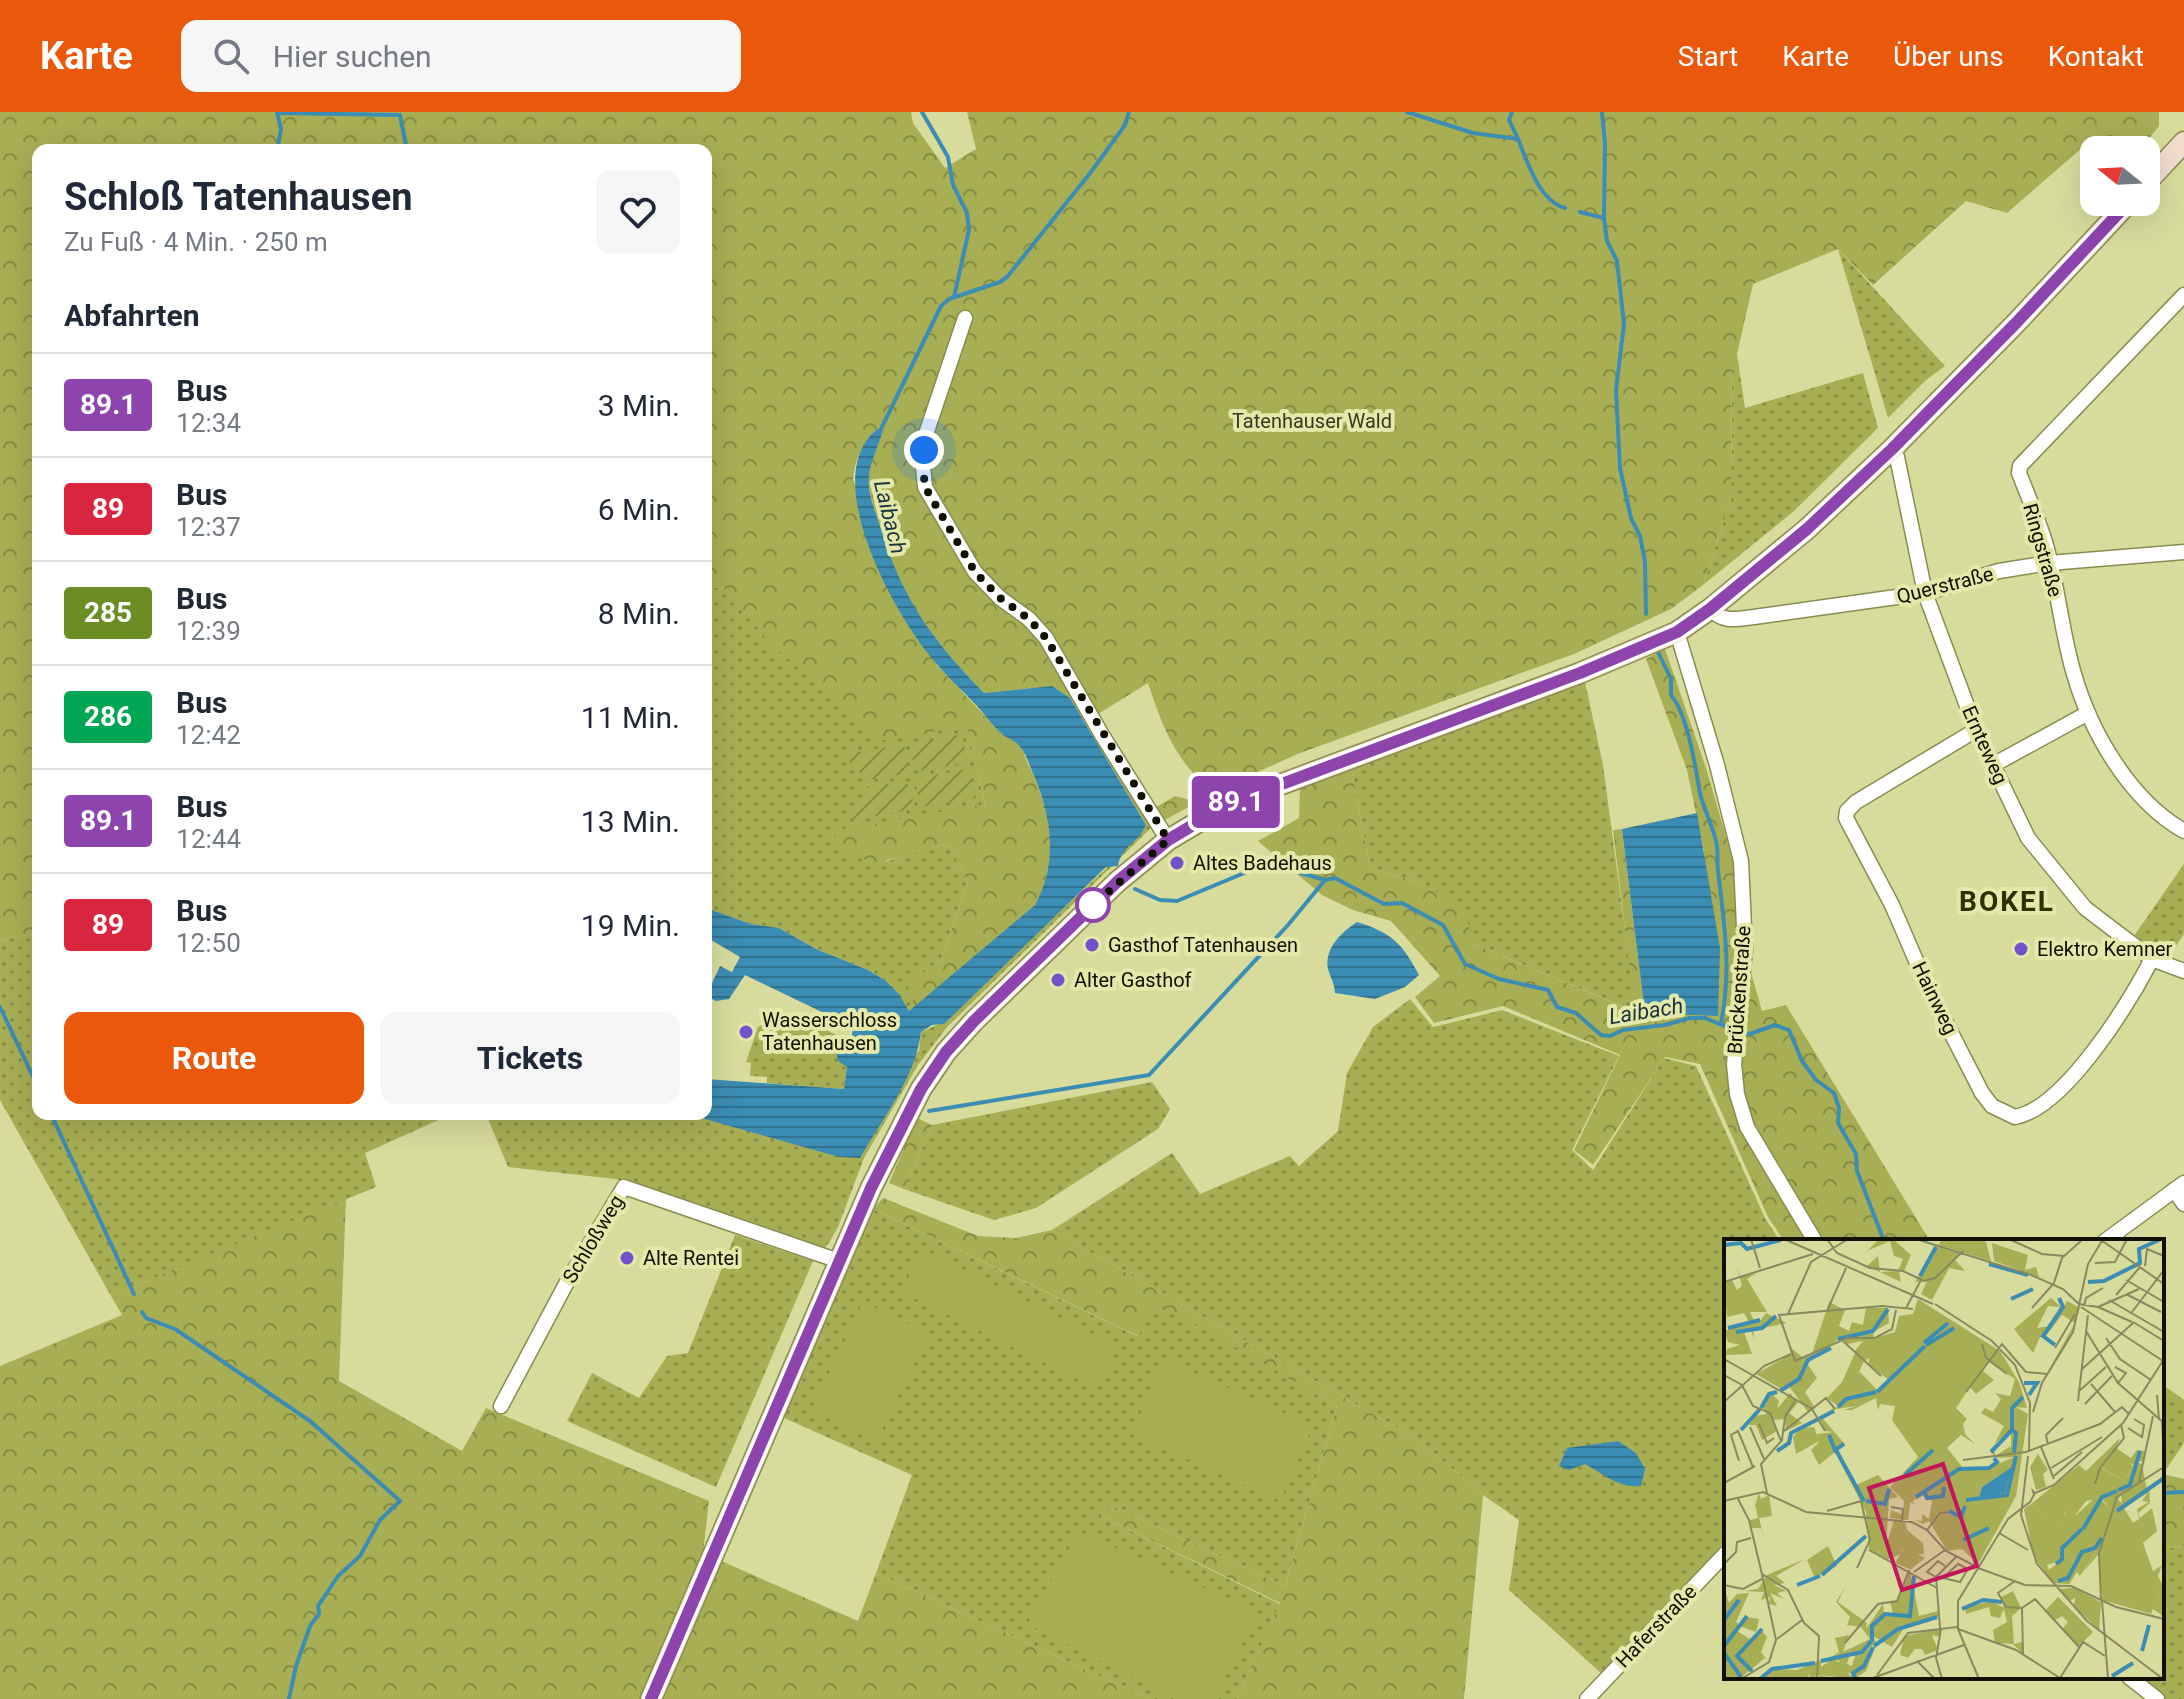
<!DOCTYPE html>
<html lang="de">
<head>
<meta charset="utf-8">
<style>
	:root { --surface:#fff; --page:#f6f6f7; --text:#1f2937; --muted:#747a83; --line:#e0e1e3; --accent:#ea580c }
	body { margin:0; font-family:Roboto,sans-serif; background:var(--page); color:var(--text); height:100vh; display:flex; flex-direction:column; font-size:30px; white-space:nowrap }
	* { box-sizing:border-box; margin:0 }
	p { font-size:26px; color:var(--muted) }
	.icon { flex:none; width:44px; height:44px; fill:none; stroke:currentColor; stroke-width:2; stroke-linecap:round; stroke-linejoin:round }
	.map { position:relative; flex:1; overflow:hidden }
	.sheet { position:absolute; left:32px; top:32px; width:680px; height:976px; display:flex; flex-direction:column; background:var(--surface); border-radius:16px; box-shadow:0 8px 32px #0002 }
	.sheet>* { flex:none }
	.badge { padding:0 16px; border-radius:6px; font-size:28px; line-height:52px }
	.needle { width:52px; rotate:288deg }
	.tools { position:absolute; left:2080px; top:24px; display:grid; gap:16px }
	.tools a { display:grid; place-items:center; width:80px; height:80px; border-radius:16px; background:var(--surface); box-shadow:0 8px 32px #0002; font-size:40px }
	.you { position:absolute; width:40px; height:40px; margin:-20px; border:6px solid #fff; border-radius:50%; background:#1a73e8; box-shadow:0 0 0 12px #1a73e833 }
	.map>.badge { position:absolute; translate:-50% -50%; box-shadow:0 0 0 4px #fff }
	h2 { padding:0 32px; font-size:30px; line-height:72px }
	.round { display:grid; place-items:center; flex:none; width:84px; height:84px; border-radius:16px; background:var(--page) }
	.head { display:flex; align-items:center; justify-content:space-between; height:136px; padding:0 32px }
	h1 { font-size:38px; font-weight:700; line-height:60px }
	.button { display:flex; gap:16px; margin-top:auto; padding:16px 32px }
	.button a { flex:1; height:92px; border-radius:16px; background:var(--accent); color:#fff; font-size:32px; font-weight:700; line-height:92px; text-align:center }
	.button a+a { background:var(--page); color:var(--text) }
	ul { padding:0; list-style:none }
	li { display:flex; align-items:center; gap:24px; height:104px; padding:0 32px; border-top:2px solid var(--line) }
	li div { flex:1 }
	li b { display:block; font-size:30px }
	li em { font-style:normal }
	li .badge { min-width:88px; font-weight:700; text-align:center }
	header { display:flex; align-items:center; gap:48px; box-sizing:border-box; height:112px; padding:0 40px; background:var(--accent); color:#fff }
	header strong { font-size:38px }
	nav { display:flex; gap:44px; margin-inline-start:auto; font-size:28px }
	.search { width:560px; height:72px; background:var(--page); display:flex; align-items:center; gap:20px; box-sizing:border-box; padding:0 28px; border-radius:16px; color:var(--muted); font-size:30px }
	.map>svg:first-child { display:block }
</style>
</head>
<body>
<header>
<strong>Karte</strong>
<div class="search"><svg class="icon" aria-label="search" viewBox="0 0 24 24"><circle cx="10" cy="10" r="6"/><path d="M15 15l6 6"/></svg>Hier suchen</div>
<nav><a>Start</a><a>Karte</a><a>Über uns</a><a>Kontakt</a></nav>
</header>
<div class="map">
<svg width="2184" height="1587" viewBox="0 0 2184 1587">
	<defs>
		<pattern id="grass-dots" width="8" height="8" patternUnits="userSpaceOnUse" patternTransform="scale(2)"><rect width="8" height="8" fill="#a8ae54"/><path d="M2 2h.1M6 6h.1" fill="none" stroke="#878c43" stroke-width="1.8" stroke-linecap="round"/></pattern>
		<pattern id="forest-crowns" width="20" height="18" patternUnits="userSpaceOnUse" patternTransform="scale(2)"><rect width="20" height="18" fill="#a8ae54"/><path d="M2 6a3 3 0 1 1 6 0M12 15a3 3 0 1 1 6 0" fill="none" stroke="#878c43"/></pattern>
		<pattern id="garden-furrows" width="10" height="10" patternUnits="userSpaceOnUse" patternTransform="scale(2)"><rect width="10" height="10" fill="#a8ae54"/><path d="M-1 1l2-2M0 10L10 0M9 11l2-2" fill="none" stroke="#878c43"/></pattern>
		<pattern id="water-rules" width="6" height="5" patternUnits="userSpaceOnUse" patternTransform="scale(2)"><rect width="6" height="5" fill="#3c8db3"/><path d="M0 2.5h6" fill="none" stroke="#31728f"/></pattern>
	</defs>
	<rect width="100%" height="100%" fill="#d7dc9d"/>
	<g fill="url(#grass-dots)">
		<polygon points="1838,137 1945,254 1926,268 1888,306"/>
		<polygon points="1737,242 1745,296 1863,261 1878,316 1794,399 1703,473 1731,387 1732,246"/>
		<polygon points="706,474 725,477 878,628 967,613 985,692 884,750 941,733 950,736 968,770 941,848 908,872 915,895 909,899 899,882 886,869 868,858 816,837 779,816 751,812 706,796"/>
		<polygon points="1585,570 1603,653 1636,900 1474,832 1426,773 1370,755 1351,655"/>
		<path d="M1089,607L1152,715L1119,747C1124,733 1141,727 1146,713L1085,610Z"/>
		<polygon points="2184,752 2184,822 2169,844 2134,824"/>
		<polygon points="1110,753 1112,754 947,915 918,953 864,1046 838,1115 829,1131 822,1138 649,1076 615,1067 508,1055 486,1002 687,1002 808,1035 919,939 921,920 937,913"/>
		<polygon points="38,821 38,1002 452,1002 365,1041 376,1075 111,1184 0,988 0,828"/>
		<polygon points="1410,887 1433,915 1502,898 1619,944 1572,1038 1593,1058 1664,946 1696,954 1765,1106 1780,1129 1726,1129 1726,1429 1602,1562 1509,1478 1519,1408 1483,1383 1418,1328 1052,1118 1172,1041 1200,1082 1290,1044 1299,1054 1338,1019 1347,961 1373,915"/>
		<polygon points="794,903 841,925 838,932 842,952 847,954 844,977 767,971 767,965 750,964 751,951 746,950 758,915 768,909 789,915"/>
		<polygon points="1152,970 1170,997 1158,1017 1036,1096 994,1108 904,1077 932,1013"/>
		<polygon points="873,1097 1137,1224 1159,1190 1337,1294 1285,1474 1108,1392 1101,1404 1280,1492 1237,1587 1149,1587 876,1461 912,1363 782,1305"/>
		<polygon points="735,1123 813,1149 716,1375 567,1309 592,1261 639,1286 667,1244 688,1241"/>
		<polygon points="2162,1272 2184,1288 2184,1331 2163,1362"/>
		<polygon points="2162,1431 2171,1436 2184,1435 2184,1587 2166,1587 2138,1565 2162,1565"/>
	</g>
	<g fill="url(#forest-crowns)">
		<path d="M0,0H911L913,11L945,56L976,37L967,0H2159V14L2140,38H2099L2090,29L2007,101L1966,89L1873,173L1838,137L1753,172L1737,242L1732,247L1731,387L1703,473L1671,497L1574,542L1300,641L1213,680C1175,649 1163,616 1148,571L1085,610L1070,586L1052,574L984,581C930,525 903,489 880,414C875,399 868,382 869,366C869,349 879,334 883,318L879,316C862,329 855,348 853,368L936,552L1001,621L1020,633L1037,672L1050,710L1051,743L1043,778L1035,793L915,895L907,872L941,848L968,770L950,736L941,733C906,744 851,768 833,719L985,692L967,614L878,629L830,582L772,534L725,477L706,474V38H38V821L0,828Z"/>
		<polygon points="1665,537 1706,656 1734,752 1739,855 1750,857 1762,899 1786,893 1930,1129 1784,1129 1768,1105 1700,952 1665,945 1593,1053 1574,1038 1620,943 1503,894 1434,911 1415,885 1440,864 1391,809 1353,798 1322,783 1258,729 1299,706 1300,675 1351,655 1370,755 1426,773 1464,796 1474,832 1635,900 1613,718 1622,717 1645,901 1704,739 1687,658 1646,547"/>
		<polygon points="1175,684 1198,690 1161,710 1153,697"/>
		<polygon points="917,1006 932,1013 904,1077 889,1071"/>
		<polygon points="346,1086 339,1269 462,1339 486,1296 709,1389 703,1441 858,1509 876,1461 1149,1587 0,1587 0,1254 122,1203 111,1184"/>
		<polygon points="883,1086 978,1124 1016,1126 1052,1118 1418,1328 1483,1383 1464,1587 1237,1587 1280,1491 1101,1404 1108,1392 1285,1474 1337,1294 1159,1191 1138,1224 873,1097"/>
		<polygon points="2162,1362 2184,1367 2184,1435 2171,1436 2162,1431"/>
	</g>
	<g fill="url(#garden-furrows)">
		<polygon points="962,622 968,650 922,659 914,654 910,632"/>
		<polygon points="904,632 908,655 902,662 863,669 858,656 842,645 841,643"/>
		<polygon points="969,657 976,686 920,695 916,673 922,665"/>
		<polygon points="903,669 911,675 914,697 852,708 863,690 865,676"/>
	</g>
	<g fill="#a8ae54">
		<polygon points="922,1137 1118,1235 1097,1277 901,1180"/>
		<polygon points="863,1190 929,1221 876,1330 811,1298"/>
		<polygon points="1164,1247 1313,1314 1280,1389 1131,1322"/>
		<polygon points="1078,1419 1258,1500 1214,1587 1175,1587 1027,1512"/>
	</g>
	<g fill="url(#water-rules)">
		<path d="M879,316L883,318C879,334 870,349 869,365C867,381 875,398 880,414C903,488 930,525 984,581L1052,574L1070,586L1146,713C1139,731 1121,734 1118,754L1106,755L944,912L932,913L921,920C916,965 882,1007 860,1046L839,1045L687,1002H706V967L844,977L847,955L838,949L836,938L841,925L851,929L853,915L745,863L729,887L716,889L706,884L720,854L732,860L740,845L706,825V796L751,812L779,816L816,837L868,858L886,869L899,882L909,899L1035,793C1058,751 1052,706 1034,664C1030,655 1027,644 1021,636C1017,629 1008,627 1002,622C993,614 985,603 977,594C963,579 948,566 935,550C896,506 815,362 879,316Z"/>
		<polygon points="1697,701 1720,836 1718,904 1645,901 1622,717"/>
		<path d="M1357,810C1392,821 1402,831 1419,863L1405,875L1375,887L1335,881C1334,869 1330,865 1328,857C1324,836 1342,820 1357,810Z"/>
		<path d="M1618,1329L1636,1341L1645,1357L1641,1374C1618,1376 1605,1363 1585,1352L1569,1358L1559,1354L1567,1336Z"/>
	</g>
	<g fill="none" stroke-linecap="round" stroke-linejoin="round">
		<g stroke="#3c8db3" stroke-width="4">
			<polyline points="922,0 948,45 953,73 967,101 969,118 954,185"/>
			<path d="M1407,0L1473,21L1518,27C1527,49 1539,89 1565,96"/>
			<polyline points="1512,0 1509,8 1518,27"/>
			<polyline points="1602,0 1605,32 1604,105"/>
			<polyline points="278,1 400,3 407,38"/>
			<polyline points="277,38 281,17 277,0"/>
			<polyline points="1580,100 1604,106 1607,129 1617,149 1624,212 1616,278 1620,356 1631,406 1640,424 1645,450 1646,502"/>
			<polyline points="880,319 941,194 949,187 1000,170 1007,165 1091,60 1125,13 1129,0"/>
			<path d="M1657,538L1671,567V583C1688,604 1695,653 1700,681C1704,699 1714,715 1717,734C1718,742 1717,750 1718,758C1724,813 1732,855 1721,911"/>
			<polyline points="1135,777 1160,788 1177,789 1249,759 1277,754 1325,768 1335,766 1384,792 1402,791 1443,813 1465,852 1499,867 1548,878 1557,895 1576,901 1601,923 1610,924 1623,918 1665,913 1690,906 1705,906 1734,918"/>
			<polyline points="0,895 38,975"/>
			<polyline points="1742,920 1750,922 1775,913 1789,918 1802,949 1816,968 1834,981 1839,996 1838,1011 1856,1042 1857,1059 1884,1129"/>
			<polyline points="929,999 1149,963 1288,813 1325,768"/>
			<polyline points="51,1002 134,1182"/>
			<polyline points="142,1200 146,1206 175,1217 310,1309 400,1389 380,1408 360,1444 338,1464 318,1494 319,1502 310,1514 296,1554 289,1587"/>
			<polyline points="2162,1381 2184,1380"/>
		</g>
		<defs>
			<g id="street">
				<path d="M2184,183L2020,354L2019,361C2028,384 2038,407 2045,430C2058,473 2061,519 2074,562C2091,621 2130,688 2184,719"/>
				<polyline points="965,206 926,322 923,355 925,375 975,460 1000,486 1029,507 1046,526 1102,623 1168,728"/>
				<polyline points="1892,337 1897,345 1925,481 1976,618 2028,726 2085,796 2152,847 2184,859"/>
				<path d="M1710,497C1723,511 1737,507 1754,505L1925,481L1999,459L2049,451L2184,440"/>
				<polyline points="1677,520 1717,653 1741,749 1745,837 1734,952 1737,982 1747,1015 1815,1129"/>
				<path d="M1976,618L1856,690L1847,699L1846,706L1892,793L1927,874L1982,981L1992,994L2015,1005C2065,996 2129,891 2152,847"/>
				<polyline points="1993,653 2088,601"/>
				<polyline points="2174,1078 2184,1092"/>
				<polyline points="2105,1129 2184,1071"/>
				<polyline points="501,1294 567,1170 624,1075 839,1149"/>
				<polyline points="2129,1565 2157,1587"/>
				<polyline points="1587,1587 1726,1441"/>
			</g>
			<g id="secondary">
				<polyline points="2146,71 2184,30"/>
				<polyline points="651,1587 871,1076 921,977 946,940 974,909 1117,770 1168,728 1215,700 1255,682 1580,561 1677,520 1710,497 1807,417 1892,337 2016,211 2129,90"/>
			</g>
		</defs>
		<use href="#street" stroke="#888c50" stroke-width="17"/>
		<use href="#secondary" stroke="#888c50" stroke-width="23"/>
		<use href="#street" stroke="#fff" stroke-width="14"/>
		<use href="#secondary" stroke="#f5ddce" stroke-width="20"/>
	</g>
	<g fill="none" stroke-linecap="round" stroke-linejoin="round">
		<defs>
			<polyline id="line" points="651,1587 871,1076 921,977 946,940 974,909 1117,770 1168,728 1215,700 1255,682 1580,561 1677,520 1710,497 1807,417 1892,337 2016,211 2129,90"/>
		</defs>
		<use href="#line" stroke="#fff" stroke-width="18"/>
		<use href="#line" stroke="#8e44ad" stroke-width="12"/>
		<polyline stroke="#0f1000" stroke-width="8" stroke-dasharray="0 14.4" points="924,338 923,355 925,375 975,460 1000,486 1029,507 1046,526 1168,728 1093,793"/>
	</g>
	<g fill="#7351cb" stroke="#e4e9aa" stroke-width="3">
		<circle cx="1177" cy="751" r="8"/>
		<circle cx="1092" cy="833" r="8"/>
		<circle cx="2021" cy="837" r="8"/>
		<circle cx="1058" cy="868" r="8"/>
		<circle cx="746" cy="920" r="8"/>
		<circle cx="627" cy="1146" r="8"/>
	</g>
	<circle fill="#fff" stroke="#8e44ad" stroke-width="4" cx="1093" cy="793" r="16"/>
	<g text-anchor="middle" dominant-baseline="central" stroke-width="8" stroke-linejoin="round" paint-order="stroke">
		<g font-size="20" fill="#363821" stroke="#e4e9aa">
			<text x="1312" y="309">Tatenhauser Wald</text>
		</g>
		<g font-size="20" fill="#0f1000" stroke="#e4e9aa">
			<text transform="translate(2043 438) rotate(74)">Ringstraße</text>
			<text transform="translate(1945 473) rotate(-14)">Querstraße</text>
			<text transform="translate(1985 633) rotate(66)">Ernteweg</text>
			<text transform="translate(1739 878) rotate(-86)">Brückenstraße</text>
			<text transform="translate(1935 886) rotate(64)">Hainweg</text>
			<text transform="translate(593 1127) rotate(-59)">Schloßweg</text>
			<text transform="translate(1656 1514) rotate(-46)">Haferstraße</text>
		</g>
		<g font-size="20" fill="#0f1000" stroke="#e4e9aa" text-anchor="start">
			<text x="1193" y="751">Altes Badehaus</text>
			<text x="1108" y="833">Gasthof Tatenhausen</text>
			<text x="2037" y="837">Elektro Kemner</text>
			<text x="1074" y="868">Alter Gasthof</text>
			<text x="762" y="908">Wasserschloss<tspan x="762" dy="23">Tatenhausen</tspan></text>
			<text x="643" y="1146">Alte Rentei</text>
		</g>
		<g font-size="22" font-style="italic" fill="#1a333f" stroke="#e4e9aa">
			<text transform="translate(890 405) rotate(76)">Laibach</text>
			<text transform="translate(1646 899) rotate(-9)">Laibach</text>
		</g>
		<g font-size="28" font-weight="bold" letter-spacing="2" fill="#2e3000" stroke="#e4e9aa">
			<text x="2007" y="789">BOKEL</text>
		</g>
	</g>
	<g transform="translate(1724 1127)">
		<rect width="440" height="440" fill="#d7dc9d"/>
		<path d="M42,74L63,84L29,91L30,101L27,91L0,98V92L37,81ZM131,114L140,122L122,162L131,161L132,167L112,170L99,180L121,205L110,193L101,192L95,178L114,167L103,159L118,143ZM47,154L55,162L53,170L66,154L74,164L65,174L78,184L62,192L61,180L49,181L53,192L38,201L32,186H25L31,177L42,175L39,167ZM90,188L95,202L72,215L69,198L77,189ZM396,199L392,209L407,219L413,211L421,212L419,222L412,223L418,225L423,251L398,266L397,255L387,274L378,259L362,262L350,278L344,271L340,275L346,293L360,277L370,276L360,294L350,297L355,318L366,306L372,313L356,337L353,333L345,345L328,344L309,314L317,309L328,340L351,326L331,266L321,278L307,265L355,226L362,232ZM388,213L410,226L400,242L376,228ZM179,234L188,251L184,281L166,279L167,271L179,276L180,262L166,248ZM35,254L37,260L45,256L48,277L35,279L41,303L37,289H27L26,281L34,279L31,266ZM170,281L181,282L182,297L183,291L199,304L200,315H194L201,319L186,331L195,377L214,372V378L181,387L168,408L147,396L169,374L166,363H172L186,330L171,324L179,311L162,307ZM104,307L113,327L91,339L83,321ZM438,326L434,337L440,349V378L429,370L436,352L428,333ZM0,347L5,364L13,355L25,354L12,383L16,386L23,378L35,380L32,393L15,387L12,391L27,401L38,392L43,398L37,413L44,422L41,419L15,440H0V407L7,399L0,405ZM349,349L377,363L375,391L350,367L351,359L345,362L334,350ZM289,352L297,369L288,377L290,405L298,403L299,415L289,405L271,404L269,391L283,383L277,358ZM268,354L267,362L280,369L276,379L267,377L265,368L242,375L241,369L267,362ZM334,358L369,393L355,407L338,390L344,383L338,377L330,382L321,372ZM216,390V398L208,396L214,411L201,416L198,410H191L184,419L176,416L180,397ZM148,402L139,429L124,435L131,440L95,436L85,440L86,433L83,440H37L48,430L73,431L97,421V428L110,419L115,424L117,416L126,414L123,425L128,427L131,417Z" fill="#a8ae54" fill-rule="evenodd"/>
		<path d="M155,0H169L187,16L180,32H175L177,43L143,27L154,17L156,33L174,32L179,20L170,17L166,2L143,12ZM217,0H261L267,22L215,6ZM268,4L304,16L301,31L312,28L315,38L270,22ZM211,7L237,15L231,21L241,32L225,29L208,61L197,55L203,42L191,43ZM12,26L16,37L31,35L23,40L43,73H26L30,82L25,83L20,74L3,78L0,44L8,41L13,51L18,47ZM327,59L337,68L327,81L336,68L324,67L313,89L328,87L343,62L356,69L346,98L339,110L324,132L351,84L338,76L322,97L316,98L309,114L290,90ZM194,60L276,112L295,143L303,169L292,168L304,175L292,257L254,325L238,310L223,312L205,282L199,285L191,281L198,282V275L205,280L208,262L200,256L188,262L192,266L182,261L187,251L179,234L194,218L168,181L171,167L156,165L154,171L152,159L128,171H120L132,167L131,161L119,164L123,146L136,133L154,152L165,141L145,126V119L140,122L130,113L139,102L123,105L117,98L83,124L93,139L81,153L91,169L84,173L64,146L59,151L32,135L67,115L65,107L79,119L88,115L105,63L121,71L115,87L125,92L128,83L139,86L142,69H164L165,84L149,93L150,99L171,93L175,77L189,75ZM265,123L291,140L286,157L271,154L277,160L269,173L261,169L257,174L280,187L266,213L274,219L291,218L266,228L240,230L223,209L237,196L251,205L241,195L239,185L243,180L232,169L246,148L252,155L270,141L258,131ZM287,191V207L271,217L270,205ZM288,228L281,254L255,257L258,248ZM26,91L20,93L28,115L2,116L3,110L16,106L4,103L2,97ZM110,193L121,205L112,211L132,246L154,236L174,258L165,260L162,307H169L171,298L170,307H179L181,282L183,291L177,315L163,321L145,310L142,273L111,213L95,226L87,211L95,203L93,195ZM314,215L324,231L319,235L322,248L312,251L306,228ZM425,247L426,264L414,274L416,279L428,269L433,292L419,304L436,352L427,375L378,361L374,316L360,332L372,313L366,306L354,320L350,297L357,290L354,285L346,294L340,276L344,271L351,277L374,256L388,274L393,259L398,265ZM423,254L418,262L425,263L413,270L415,280L409,284L400,269ZM307,265L321,278L331,265L351,326L347,335L328,341L322,333L338,321L317,328L311,318L317,309L309,314L300,270ZM81,320L52,337L61,344L50,346L62,352L53,354L60,360L46,354L53,367L45,365L46,358L37,361L40,353L20,352L34,350L43,336ZM121,348L114,363L143,384L142,390L159,365L160,374H170L147,395L153,404L142,432L132,439L129,435L118,440H94L95,436L116,440L137,431L151,405L131,417H113L120,425L110,419L98,424L115,413L111,399L125,396L119,413L146,400L137,388L123,386L126,378L112,363Z" fill="#a8ae54" fill-rule="evenodd"/>
		<path d="M393,209L409,227L400,242L377,228Z" fill="#a8ae54"/>
		<path d="M288,228L281,254L255,258L258,248Z" fill="#3c8db3"/>
		<path fill="none" stroke="#3c8db3" stroke-width="4" d="M0,6L17,4L23,10L57,1M265,25L304,36M196,37L212,8M364,43L380,42L416,24L415,10L435,1M287,60L309,50M4,89L36,81M12,93L38,89L52,77M114,100L149,92L164,70M200,104L224,84M202,106L230,89M331,106L319,97L339,68L335,59M300,144H313L305,156M56,152L75,140L84,121L107,109M153,153L201,107M114,168L122,160L152,153M37,169L45,155L53,153M288,190V169L299,158M17,191L36,170M105,196L111,211L120,205M112,211L140,262M53,212L65,204L67,194L110,172M267,213L288,191L292,194L290,214M181,236L209,211M394,251L406,246L416,212M200,253L203,259L219,257L220,248M192,258L235,230L265,229L273,223L270,219M242,261L283,256L292,217M142,262L161,265L165,250M225,272L237,278L241,267M393,272L440,239M359,290L378,258L393,252M239,301L265,289M332,325L338,320V309L358,290M98,336L142,297M334,342L344,339L358,313L371,309L378,299M73,346L96,337M238,370L259,361L278,363M0,381L15,361M0,407L23,377M150,407L174,390L213,378M418,412L425,386M0,414L17,438M97,422L138,413L148,401V387L161,375L186,377L190,337M28,432L13,417L38,390M388,437L409,424M36,440L48,430L91,424M131,440L129,434L140,427L149,408"/>
		<path fill="none" stroke="#878a5e" stroke-width="2" d="M27,0L36,29M60,0L209,65M103,0L113,14L146,29L179,32L200,42L211,39L239,12M192,0L307,36L339,50L355,65L374,68M285,0L318,15L340,17M377,1L440,45M371,24L391,23L403,0M421,27L423,10L440,17M402,41L440,63M0,43L89,15M402,55L437,73M392,56L416,28M385,61L440,93M211,65L268,102L291,126L306,164L305,211M360,67L362,59L379,49M357,68L439,122M374,68L415,50M374,68L408,83M182,69L197,41M308,69L330,44L338,19L359,0M172,71L168,90L151,99H123L71,122L55,76L158,67L189,70M103,72L122,29M408,73L440,31M64,75L87,23L124,0M409,83L440,102M362,92L394,144L440,184M382,99L396,120L427,141M119,102L157,137M258,105L262,119L283,135M331,109L351,75M0,120L88,170L101,192M391,128L402,134L394,144M357,131L409,84M0,136L18,146L29,167L46,174L57,202M367,145L391,173M242,153L278,105L302,133L323,135M354,153L382,128M433,156L435,181M354,162L364,76M0,163L40,127L67,115M361,165L388,137M309,173L318,144L349,93L364,25L379,0M438,182L440,219M35,185L43,204L50,199M26,188L40,220M404,189L418,198L420,186L410,180M60,192L102,159L111,170M324,206L322,196L339,179M317,208L330,240M304,217L297,276L313,325L363,382L439,440M239,221L302,213L376,185L398,168L405,175M15,222L7,196L14,192L29,228M327,229L378,198M330,237L358,213M415,243L429,177M0,244L31,227M371,245L376,229L400,199L397,185M43,254L37,225L58,201L61,178L71,162M311,254L330,246L399,184L440,120M14,260L25,281L38,335L64,351L80,384L95,397L93,440M0,262L39,253L82,273L188,283L203,291L222,312L253,328M167,268L179,270L178,282M103,272L137,262L146,301L133,329M203,291L216,274L224,273M275,294L304,311M145,311L213,349M0,325L12,313L13,303L27,299M234,325L244,330L236,343L219,339ZM254,329L301,346L347,347L392,368L440,380M190,333L221,311M212,338L203,333L214,322L221,327M291,342L274,354L282,368L298,369L299,415M0,346L19,350L38,340M377,361L375,314L393,258L440,228M378,362L384,440M298,369L311,360L355,408M216,389L212,338L232,318M217,390L212,419L218,440M234,390L292,411L336,439M53,400L78,381M121,404L154,365L173,362L185,331M193,422L211,440M153,436L184,394L233,388M336,439L359,403L381,417M17,440L45,423L52,401L38,336M146,440L240,406M255,440L234,390V362L284,280L306,263L311,254L309,252L310,256"/>
		<path fill="#c2185b" fill-opacity="0.15" stroke="#c2185b" stroke-width="4" d="M219,225L253,327L178,351L145,249Z"/>
		<rect width="440" height="440" fill="none" stroke="#0f1000" stroke-width="4"/>
	</g>
</svg>
<div class="tools">
<a><svg class="needle" viewBox="-14 -14 28 28"><path d="M0-13l5 13h-10z" fill="#e53935"/><path d="M0 13l5-13h-10z" fill="#747a83"/></svg></a>
</div>
<div class="you" style="left:924px;top:338px"></div>
<b class="badge" style="left:1236px;top:690px;background:#8e44ad;color:#fff">89.1</b>
<section class="sheet">
<div class="head"><div><h1>Schloß Tatenhausen</h1><p>Zu Fuß · 4 Min. · 250 m</p></div><a class="round"><svg class="icon" aria-label="heart" viewBox="0 0 24 24"><path d="M12 20l-8-8c-3-5 5-10 8-4 3-6 11-1 8 4z"/></svg></a></div>
<h2>Abfahrten</h2>
<ul>
<li><span class="badge" style="background:#8e44ad;color:#fff">89.1</span><div><b>Bus</b><p>12:34</p></div><em>3 Min.</em></li>
<li><span class="badge" style="background:#d7263d;color:#fff">89</span><div><b>Bus</b><p>12:37</p></div><em>6 Min.</em></li>
<li><span class="badge" style="background:#6b8e23;color:#fff">285</span><div><b>Bus</b><p>12:39</p></div><em>8 Min.</em></li>
<li><span class="badge" style="background:#00a651;color:#fff">286</span><div><b>Bus</b><p>12:42</p></div><em>11 Min.</em></li>
<li><span class="badge" style="background:#8e44ad;color:#fff">89.1</span><div><b>Bus</b><p>12:44</p></div><em>13 Min.</em></li>
<li><span class="badge" style="background:#d7263d;color:#fff">89</span><div><b>Bus</b><p>12:50</p></div><em>19 Min.</em></li>
</ul>
<div class="button"><a>Route</a><a>Tickets</a></div>
</section>
</div>
</body>
</html>
